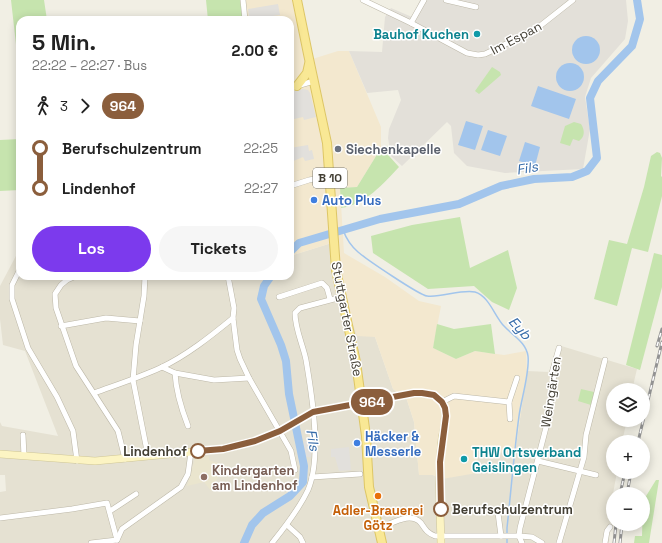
<!DOCTYPE html>
<html lang="de">
<head>
<meta charset="utf-8">
<style>
	:root { --surface:#fff; --page:#f6f6f6; --text:#222; --muted:#767676; --accent:#7c3aed }
	body { margin:0; font-family:"Space Grotesk",sans-serif; background:var(--page); color:var(--text); height:100vh; display:flex; flex-direction:column; font-size:15px; white-space:nowrap }
	* { box-sizing:border-box; margin:0 }
	p { font-size:13px; color:var(--muted) }
	.icon { flex:none; width:22px; height:22px; fill:none; stroke:currentColor; stroke-width:2; stroke-linecap:round; stroke-linejoin:round }
	.map { position:relative; flex:1; overflow:hidden }
	.sheet { position:absolute; left:16px; top:16px; width:278px; height:264px; display:flex; flex-direction:column; background:var(--surface); border-radius:12px; box-shadow:0 2px 10px #0003 }
	.sheet>* { flex:none }
	.badge { padding:0 8px; border-radius:13px; font-size:14px; line-height:26px }
	.tools { position:absolute; left:606px; top:383px; display:grid; gap:8px }
	.tools a { display:grid; place-items:center; width:44px; height:44px; border-radius:50%; background:var(--surface); box-shadow:0 2px 10px #0003; font-size:20px }
	.map>.badge { position:absolute; translate:-50% -50%; box-shadow:0 0 0 2px #fff }
	.legs { display:flex; align-items:center; gap:6px; height:44px; padding:0 16px; font-size:13px }
	.legs p { margin-inline-start:auto }
	.head { display:flex; align-items:center; justify-content:space-between; height:68px; padding:0 16px }
	h1 { font-size:22px; font-weight:800; line-height:30px }
	.primary-button { display:flex; gap:8px; margin-top:auto; padding:8px 16px }
	.primary-button a { flex:1; height:46px; border-radius:24px; background:var(--accent); color:#fff; font-size:16px; font-weight:800; line-height:46px; text-align:center }
	.primary-button a+a { background:var(--page); color:var(--text) }
	ul { padding:0 16px; list-style:none }
	li { display:flex; align-items:center; gap:14px; height:40px; font-size:15px }
	li i { display:grid; place-items:center; width:6px; height:100%; margin:0 5px; background:currentColor }
	li i::after { content:''; width:10px; height:10px; margin:-5px; border:3px solid; border-radius:50%; background:var(--surface) }
	li p { margin-inline-start:auto }
	li:first-child i { background:linear-gradient(#0000 50%,currentColor 0) }
	li:last-child i { background:linear-gradient(currentColor 50%,#0000 0) }
	.map>svg:first-child { display:block }
</style>
</head>
<body>
<div class="map">
<svg width="662" height="543" viewBox="0 0 662 543">
	<rect width="100%" height="100%" fill="#f1efe4"/>
	<polygon fill="#e5e1d2" points="338,241 343,296 375,337 393,389 407,400 414,422 419,474 433,475 442,479 478,451 515,453 527,371 549,372 558,345 637,369 632,390 613,390 613,420 627,420 622,442 613,442 613,472 617,472 612,499 609,543 0,543 0,492 6,491 5,475 0,475 0,422 2,426 58,436 25,351 3,345 0,319 0,286 17,254 20,253 20,276 290,276 290,256"/>
	<polygon fill="#f3e8cf" points="240,0 292,0 306,61 338,51 349,51 381,127 381,148 357,187 340,188 344,253 385,277 419,301 441,306 433,348 456,359 475,351 504,355 526,351 527,371 515,453 478,451 477,473 442,479 433,475 419,475 414,422 407,400 393,389 375,337 357,336 343,296 338,241 290,256 290,20 243,20"/>
	<polygon fill="#e3e0d9" points="420,0 626,0 628,21 625,39 591,78 585,97 590,129 583,169 505,173 467,166 454,153 451,126 447,122 402,166 391,156 388,138 389,129 401,100 398,90 367,93 349,51 382,52 385,17 391,8 412,17"/>
	<polygon fill="#eae5ce" points="209,456 209,460 224,465 211,491 204,482 187,486 195,458"/>
	<g fill="#c6e4ae">
		<polygon points="11,0 44,0 47,20 20,20 20,61 18,62"/>
		<polygon points="206,0 240,0 243,20 208,20"/>
		<polygon points="492,67 500,72 501,75 479,94 475,91"/>
		<path d="M574,122L581,124C585,130 585,137 579,141L573,139L570,146L560,143L565,126Z"/>
		<polygon points="20,139 20,190 0,191 0,140"/>
		<path d="M388,146L389,156L399,167C384,183 365,205 341,208L340,188L357,187L381,148Z"/>
		<polygon points="657,152 660,153 662,158 661,176 662,177 662,196 648,252 632,248 617,306 594,299 609,240 627,244 644,187 651,156"/>
		<polygon points="460,217 470,268 508,250 517,288 509,310 492,302 474,286 428,289 373,253 371,236 412,225"/>
		<polygon points="654,253 662,255 662,287 640,370 626,365"/>
		<polygon points="437,324 454,329 491,324 495,354 475,351 456,359 433,348"/>
		<polygon points="581,389 594,392 591,405 578,401"/>
		<polygon points="656,480 659,480 649,543 634,543 635,536 642,536 643,501"/>
	</g>
	<g fill="#e2e0dc">
		<polygon points="278,4 280,15 252,19 251,17 249,17 248,9"/>
		<polygon points="303,89 308,90 310,93 316,117 304,120 303,117 290,120 290,92"/>
		<polygon points="308,145 309,151 312,150 314,159 305,161 303,157 291,162 291,167 290,168 290,148"/>
		<polygon points="304,441 311,441 311,457 305,457"/>
		<polygon points="349,447 351,470 339,471 335,457 331,457 331,449"/>
	</g>
	<g fill="#a2c5ec">
		<circle cx="586" cy="50" r="14"/>
		<circle cx="570" cy="77" r="14"/>
		<polygon points="538,86 576,99 569,119 531,106"/>
		<polygon points="466,121 483,126 475,150 458,145"/>
		<polygon points="488,130 507,136 500,156 481,150"/>
		<polygon points="525,142 540,147 535,166 519,161"/>
	</g>
	<g fill="none" stroke-linecap="round" stroke-linejoin="round">
		<path stroke="#a2c5ec" stroke-width="1.5" d="M343,230C346,238 351,246 358,252C366,259 419,295 427,296C441,298 461,289 475,292C489,296 495,317 504,326C513,336 526,342 528,356C530,372 521,400 519,416C514,453 511,491 507,528V543"/>
		<g stroke="#a2c5ec" stroke-width="8">
			<polyline points="290,252 299,243 380,219 459,204 501,186 534,179 572,177 587,171 597,158 590,98 598,81 632,46 640,19 637,0"/>
			<polyline points="244,543 252,525 263,513 290,496 303,482 304,466 289,394 286,361 281,345 261,299 264,286 271,276"/>
		</g>
		<defs>
			<g id="street">
				<polyline points="243,0 245,20"/>
				<polyline points="363,0 411,23 467,53 478,55 485,54 502,46 540,26 573,0"/>
				<polyline points="446,0 476,7"/>
				<polyline points="411,23 424,0"/>
				<polyline points="290,88 314,81"/>
				<polyline points="290,186 309,180 330,176"/>
				<polyline points="19,271 12,285 12,299 28,348 57,397 73,431 77,461"/>
				<polyline points="76,276 67,280 61,285 55,294 56,308 76,366 118,431 125,459"/>
				<polyline points="145,276 144,296 136,345 133,380 148,456"/>
				<polyline points="228,276 234,308 233,318 237,350 240,359 249,378 291,451 295,470"/>
				<polyline points="279,297 322,283 327,288 330,299"/>
				<polyline points="61,326 106,318 140,321"/>
				<polyline points="162,367 175,373 214,380 249,378"/>
				<path d="M175,373C176,392 181,408 188,426"/>
				<path d="M94,393C116,385 138,378 160,368C186,356 211,336 233,318"/>
				<polyline points="442,402 454,396 509,402 517,378"/>
				<polyline points="509,402 510,419"/>
				<polyline points="23,435 24,456"/>
				<polyline points="538,461 596,475"/>
				<polyline points="312,477 360,474"/>
				<polyline points="110,511 136,494"/>
				<polyline points="498,513 501,536"/>
				<polyline points="0,518 72,509 107,503 117,540 91,543"/>
				<polyline points="287,525 300,537 303,543"/>
				<path d="M379,528C392,524 410,511 421,523C425,529 427,533 435,536H519L532,537L542,543"/>
				<polyline points="117,540 122,529 181,487 188,474 191,452"/>
				<path d="M272,543C285,527 299,509 308,490C322,457 312,395 306,360C303,345 295,329 295,313L300,308L334,299"/>
				<polyline points="522,543 519,536 520,528 550,412 552,384 554,376 552,373 559,348"/>
				<polyline points="559,543 584,457 586,435 605,360"/>
				<polyline points="605,543 607,531 610,527"/>
			</g>
			<path id="secondary" d="M0,454L95,461L223,449L255,441L280,431L313,412L414,393C424,393 436,393 442,402C449,413 444,427 442,438C438,473 440,508 441,543"/>
			<g id="primary">
				<polyline points="297,0 308,54 327,143 336,270 356,362 366,436 369,487 382,543"/>
				<polyline points="297,86 307,73 309,64"/>
			</g>
		</defs>
		<use href="#street" stroke="#bcb7a7" stroke-width="6"/>
		<use href="#secondary" stroke="#cfc696" stroke-width="8"/>
		<use href="#primary" stroke="#ddc666" stroke-width="10"/>
		<use href="#street" stroke="#fff" stroke-width="5"/>
		<use href="#secondary" stroke="#fcf4c3" stroke-width="7"/>
		<use href="#primary" stroke="#f9e895" stroke-width="8"/>
		<defs>
			<g id="rail">
				<polyline points="657,346 662,329"/>
				<polyline points="638,442 662,342"/>
				<polyline points="620,494 625,472"/>
				<polyline points="627,494 631,472"/>
				<polyline points="614,543 616,524"/>
				<polyline points="620,543 622,524"/>
			</g>
		</defs>
		<use href="#rail" stroke="#939393" stroke-width="3"/>
		<use href="#rail" stroke="#fff" stroke-width="1.5" stroke-dasharray="4.5" stroke-linecap="butt"/>
	</g>
	<g fill="none" stroke-linecap="round" stroke-linejoin="round">
		<defs>
			<polyline id="line-1" points="198,451 223,449 255,441 280,431 313,412 414,393 422,393 434,395 442,402 445,408 446,416 440,462 441,509"/>
		</defs>
		<use href="#line-1" stroke="#fff" stroke-width="9"/>
		<use href="#line-1" stroke="#8b5e3c" stroke-width="6"/>
	</g>
	<g fill="#0f9aa8" stroke="#fff" stroke-width="1.5">
		<circle cx="477" cy="34" r="4"/>
		<circle cx="464" cy="459" r="4"/>
	</g>
	<circle fill="#6b7280" stroke="#fff" stroke-width="1.5" cx="338" cy="149" r="4"/>
	<g fill="#3f7fe0" stroke="#fff" stroke-width="1.5">
		<circle cx="314" cy="200" r="4"/>
		<circle cx="357" cy="443" r="4"/>
	</g>
	<g fill="#fff" stroke="#8b5e3c" stroke-width="2">
		<circle cx="198" cy="451" r="7"/>
		<circle cx="441" cy="509" r="7"/>
	</g>
	<circle fill="#8d6e63" stroke="#fff" stroke-width="1.5" cx="204" cy="477" r="4"/>
	<circle fill="#e8710a" stroke="#fff" stroke-width="1.5" cx="378" cy="496" r="4"/>
	<g text-anchor="middle" dominant-baseline="central" stroke-width="3" stroke-linejoin="round" paint-order="stroke">
		<rect fill="#fff" stroke="#7b7971" stroke-width="1" x="313" y="168" width="34" height="20" rx="3"/>
		<g font-size="12" font-weight="bold" fill="#433f34">
			<text x="330" y="178">B 10</text>
		</g>
		<g font-size="13" font-weight="bold" fill="#0d838f" stroke="#fff" text-anchor="end">
			<text x="469" y="34">Bauhof Kuchen</text>
			<text x="472" y="452" text-anchor="start">THW Ortsverband<tspan x="472" dy="15">Geislingen</tspan></text>
		</g>
		<g font-size="13" fill="#433f34" stroke="#fff">
			<text transform="translate(516 38) rotate(-28)">Im Espan</text>
			<text transform="translate(347 319) rotate(79)">Stuttgarter Straße</text>
			<text transform="translate(551 392) rotate(-81)">Weingärten</text>
		</g>
		<g font-size="13" font-weight="bold" fill="#5b616d" stroke="#fff" text-anchor="start">
			<text x="346" y="149">Siechenkapelle</text>
		</g>
		<g font-size="13" font-weight="bold" fill="#366cbe" stroke="#fff" text-anchor="start">
			<text x="322" y="200">Auto Plus</text>
			<text x="365" y="436">Häcker &amp;<tspan x="365" dy="15">Messerle</tspan></text>
		</g>
		<g font-size="13" font-weight="bold" fill="#433f34" stroke="#fff" text-anchor="end">
			<text x="187" y="451">Lindenhof</text>
			<text x="452" y="509" text-anchor="start">Berufschulzentrum</text>
		</g>
		<g font-size="13" font-weight="bold" fill="#785e54" stroke="#fff" text-anchor="start">
			<text x="212" y="470">Kindergarten<tspan x="212" dy="15">am Lindenhof</tspan></text>
		</g>
		<g font-size="13" font-weight="bold" fill="#c56008" stroke="#fff">
			<text x="378" y="510">Adler-Brauerei<tspan x="378" dy="15">Götz</tspan></text>
		</g>
		<g font-size="14" font-style="italic" fill="#346aa8" stroke="#fff">
			<text transform="translate(527 168) rotate(-10)">Fils</text>
			<text transform="translate(520 328) rotate(48)">Eyb</text>
			<text transform="translate(313 440) rotate(80)">Fils</text>
		</g>
	</g>
</svg>
<div class="tools">
<a><svg class="icon" aria-label="layers" viewBox="0 0 24 24"><path d="M12 4l9 5-9 5-9-5zM3 14l9 5 9-5"/></svg></a>
<a>+</a>
<a>−</a>
</div>
<b class="badge" style="left:372px;top:402px;background:#8b5e3c;color:#fff">964</b>
<section class="sheet">
<div class="head"><div><h1>5 Min.</h1><p>22:22 – 22:27 · Bus</p></div><b>2.00 €</b></div>
<div class="legs"><svg class="icon" aria-label="walk" viewBox="0 0 24 24"><circle cx="13" cy="4" r="2"/><path d="M13 8l-2 6 4 7M11 14l-3 7M7 12l3-4h3l4 4"/></svg>3<svg class="icon" aria-label="forward" viewBox="0 0 24 24"><path d="M9 5l7 7-7 7"/></svg><b class="badge" style="background:#8b5e3c;color:#fff">964</b></div>
<ul>
<li><i style="color:#8b5e3c"></i><b>Berufschulzentrum</b><p>22:25</p></li>
<li><i style="color:#8b5e3c"></i><b>Lindenhof</b><p>22:27</p></li>
</ul>
<div class="primary-button"><a>Los</a><a>Tickets</a></div>
</section>
</div>
</body>
</html>
